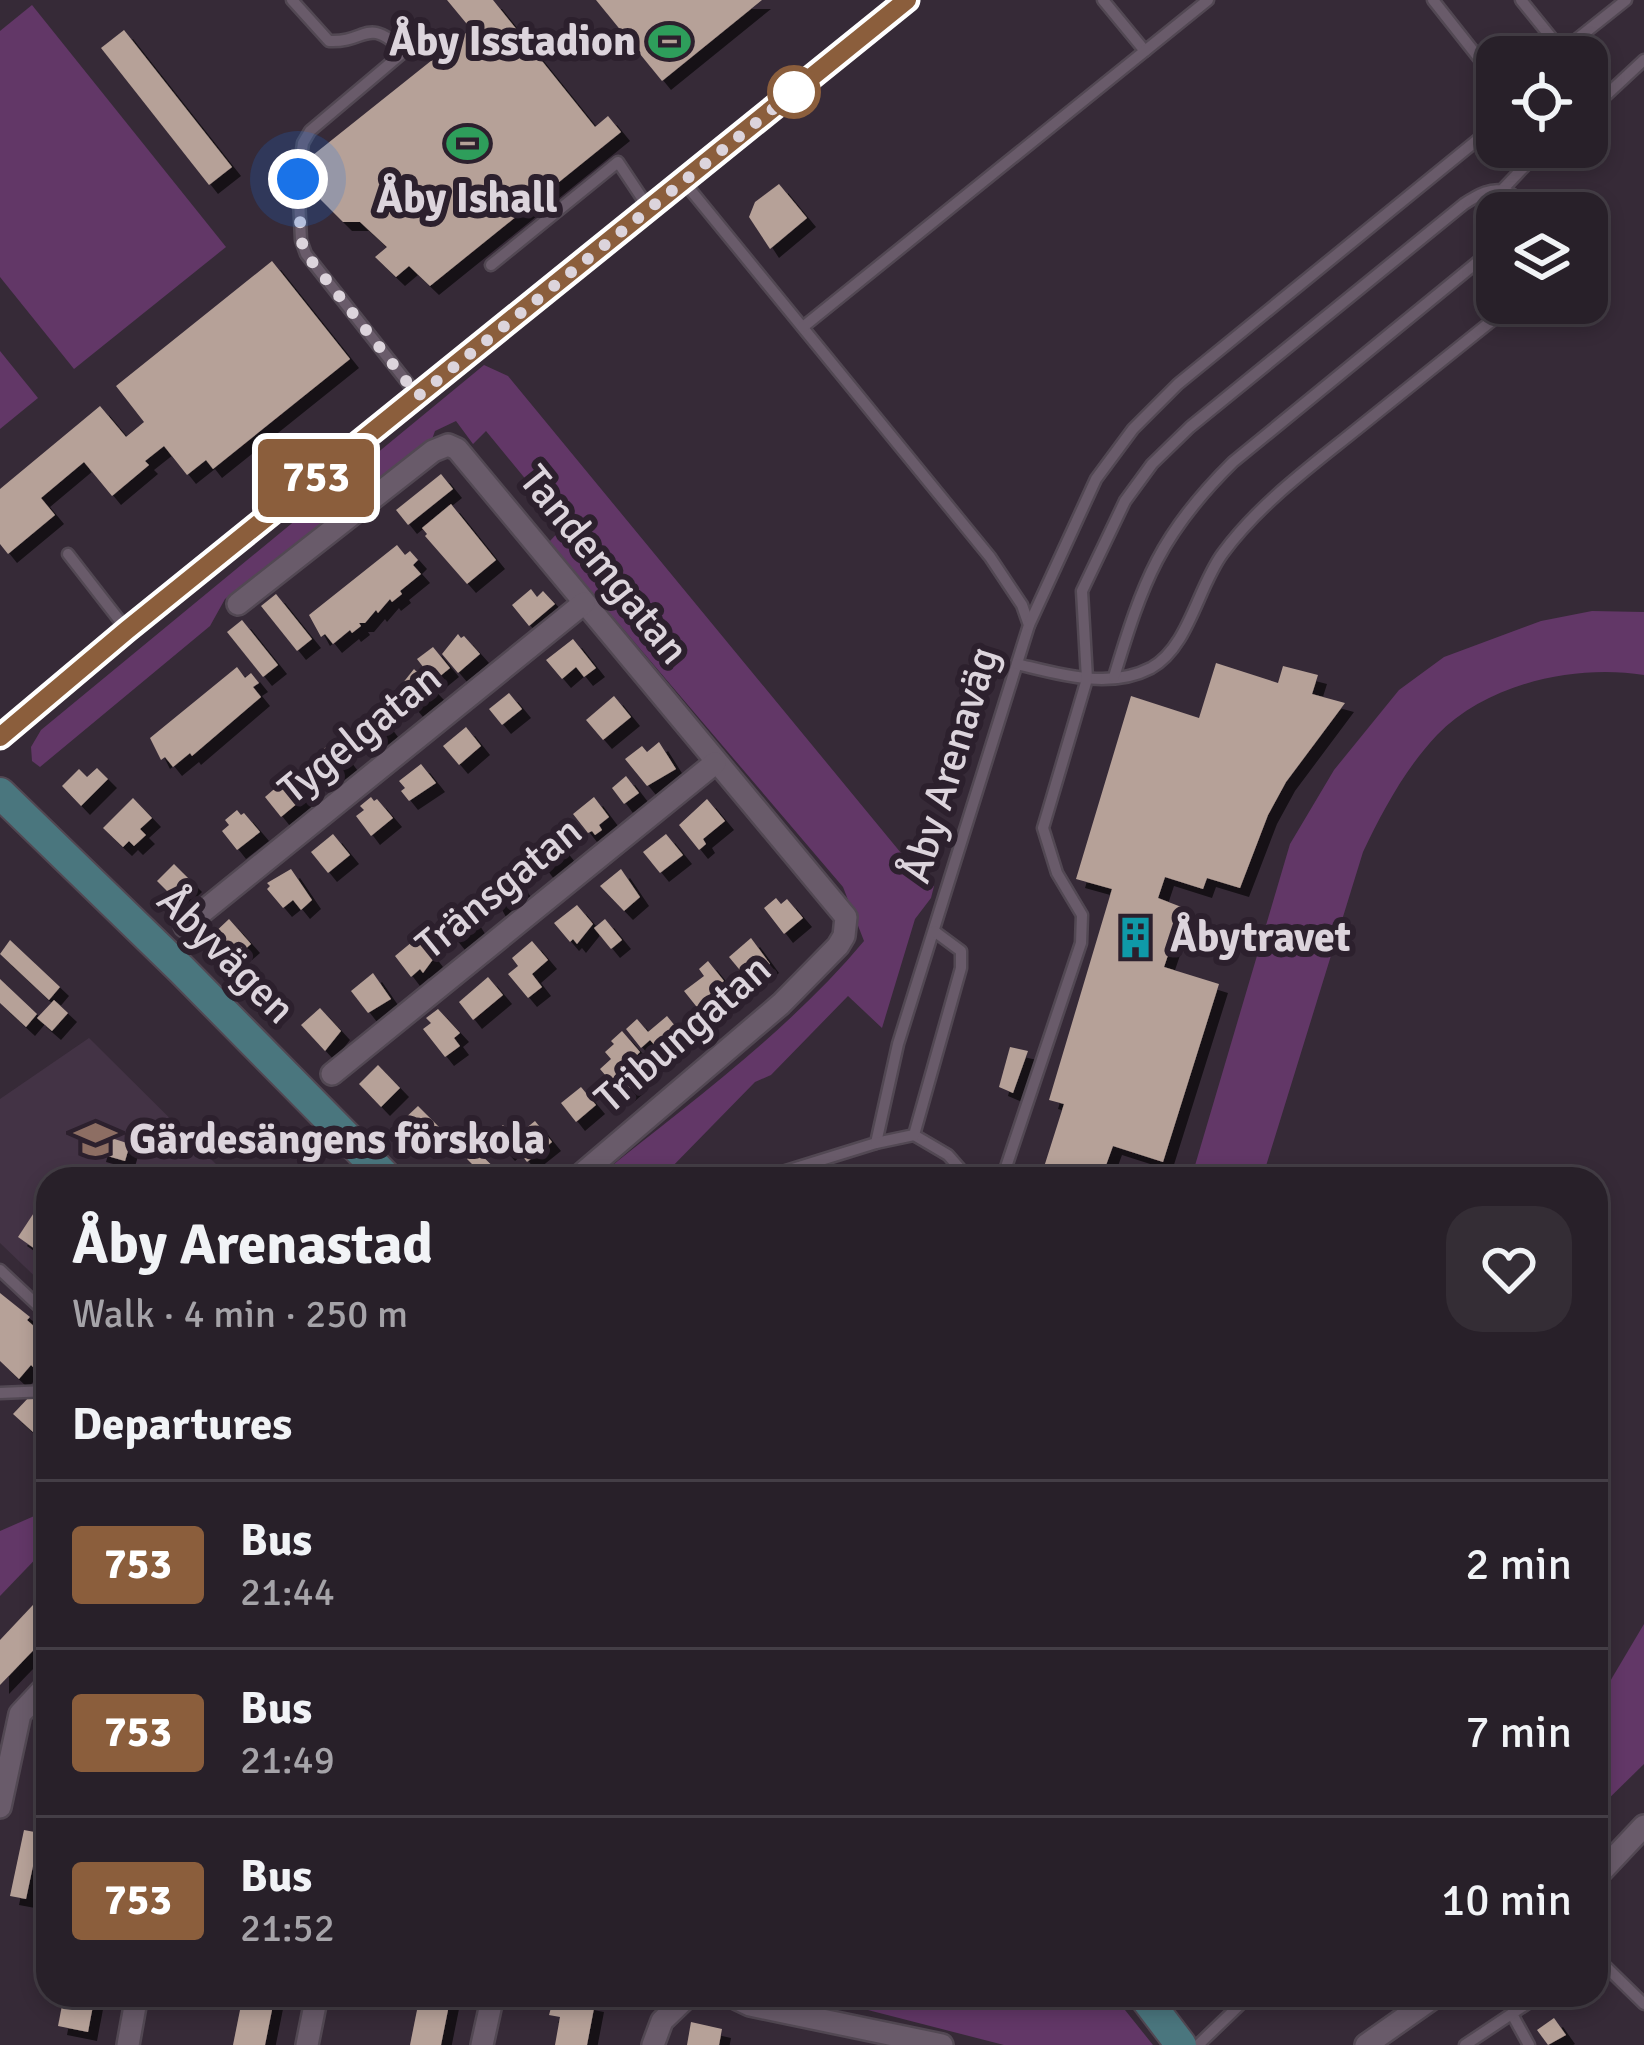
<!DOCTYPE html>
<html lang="en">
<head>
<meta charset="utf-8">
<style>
	:root { --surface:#282029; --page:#342d35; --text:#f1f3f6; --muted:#a5a3a8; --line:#443e46 }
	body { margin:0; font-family:Signika,sans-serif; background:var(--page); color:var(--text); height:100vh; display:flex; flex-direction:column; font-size:45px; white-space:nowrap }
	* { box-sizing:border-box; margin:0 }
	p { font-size:39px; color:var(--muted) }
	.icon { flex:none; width:66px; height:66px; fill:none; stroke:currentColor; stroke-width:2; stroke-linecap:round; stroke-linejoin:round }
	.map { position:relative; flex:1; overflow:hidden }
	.details { position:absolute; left:36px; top:1167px; width:1572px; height:840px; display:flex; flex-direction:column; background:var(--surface); border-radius:36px; box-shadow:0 6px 18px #0003,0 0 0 3px var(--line) }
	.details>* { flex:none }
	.badge { padding:0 24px; border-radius:9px; font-size:42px; line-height:78px }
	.tools { position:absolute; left:1476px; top:36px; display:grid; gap:24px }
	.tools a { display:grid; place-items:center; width:132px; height:132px; border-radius:24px; background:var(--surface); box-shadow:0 6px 18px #0003,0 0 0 3px var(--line); font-size:60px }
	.you { position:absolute; width:60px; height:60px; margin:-30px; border:9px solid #fff; border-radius:50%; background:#1a73e8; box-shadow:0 0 0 18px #1a73e833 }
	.map>.badge { position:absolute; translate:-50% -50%; box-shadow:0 0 0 6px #fff }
	h2 { padding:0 36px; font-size:45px; line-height:108px }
	.round { display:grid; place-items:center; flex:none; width:126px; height:126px; border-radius:36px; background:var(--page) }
	.summary { display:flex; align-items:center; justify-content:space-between; height:204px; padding:0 36px }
	h1 { font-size:57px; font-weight:700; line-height:90px }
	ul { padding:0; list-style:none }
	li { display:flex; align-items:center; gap:36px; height:168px; padding:0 36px; border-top:3px solid var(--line) }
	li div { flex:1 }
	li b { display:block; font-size:45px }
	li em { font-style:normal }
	li .badge { min-width:132px; font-weight:700; text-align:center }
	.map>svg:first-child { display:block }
</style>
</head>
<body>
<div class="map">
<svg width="1644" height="2045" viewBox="0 0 1644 2045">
	<defs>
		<filter id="shadow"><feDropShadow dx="9" dy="9" stdDeviation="0" flood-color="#0009"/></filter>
	</defs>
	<rect width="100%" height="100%" fill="#362a37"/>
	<polygon fill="#433345" points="89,1038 231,1179 48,1179 48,1289 0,1243 0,1099"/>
	<g fill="#623767">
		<polygon points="32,5 226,247 74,369 0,277 0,31"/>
		<polygon points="0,351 38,398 0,429"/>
		<path d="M484,365L508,376L901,853L917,880L934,886L931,898L915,919L882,1028L848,996L771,1075L755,1082L666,1173L661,1168L651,1179H595C688,1104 787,1033 864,941L843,887L549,542L564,526L486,431L473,444L456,421L435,431L431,442L225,599L210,626L40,767L32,761L31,747L41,730Z"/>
		<path d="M1592,611L1644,612V675C1576,664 1487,683 1437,735C1405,769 1383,810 1363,852L1262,1179H1191L1290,844L1334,770L1399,690L1444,657L1541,621Z"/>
		<polygon points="48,1510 48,1546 0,1596 0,1531"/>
		<polygon points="1644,1624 1644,1764 1596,1811 1596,1705"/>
		<polygon points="768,1995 1113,1995 1153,2045 1004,2045 829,2000"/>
	</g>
	<g fill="#b6a198" filter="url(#shadow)">
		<polygon points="447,0 493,0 595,127 608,116 621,132 430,286 409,266 396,277 375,257 387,247 360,222 343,222 320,199 323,188 307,170 317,161 313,155 471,29"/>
		<polygon points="596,0 762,0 662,81"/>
		<polygon points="124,30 232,167 209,185 101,48"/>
		<polygon points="779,184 807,218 770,249 749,217 755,202"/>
		<polygon points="272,261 350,359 213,469 206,460 187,475 164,446 145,461 149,465 112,496 84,462 41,498 55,515 8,554 0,544 0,489 100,406 126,437 144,422 116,386"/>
		<polygon points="441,474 453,489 408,525 396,510"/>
		<polygon points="451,504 496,560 467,584 425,536 427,534 422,528"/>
		<polygon points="397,545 405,555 410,551 418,560 413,565 421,574 400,591 402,594 392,602 390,599 378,613 376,610 365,623 359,623 361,626 352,633 350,630 333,644 325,634 321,637 309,615"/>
		<polygon points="531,589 537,597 543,591 555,604 529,626 512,605"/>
		<polygon points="276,594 312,639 297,651 261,606"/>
		<polygon points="242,620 278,665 263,677 227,632"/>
		<polygon points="458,634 461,638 464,636 480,654 458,673 442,654"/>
		<polygon points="573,639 596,668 584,677 576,667 562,679 546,660"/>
		<polygon points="433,647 450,668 434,681 417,659"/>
		<polygon points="1216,663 1278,683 1283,666 1318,675 1312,694 1345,703 1286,782 1268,815 1240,888 1207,878 1203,889 1165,877 1158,898 1184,908 1164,967 1219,984 1163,1162 1113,1146 1101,1179 1032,1179 1036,1164 1044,1167 1064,1104 1049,1100 1112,889 1076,879 1131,696 1199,718"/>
		<polygon points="237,667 245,678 251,673 259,683 253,687 261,697 192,756 190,753 173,767 165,757 161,760 150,738"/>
		<polygon points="414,669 435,691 414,708 398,689"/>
		<polygon points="509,693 522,709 502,725 489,709"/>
		<polygon points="614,696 631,717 603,740 586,720"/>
		<polygon points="377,712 389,728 373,748 355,731"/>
		<polygon points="466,727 481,746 459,765 443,746"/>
		<polygon points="333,741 349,762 329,778 313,758"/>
		<polygon points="659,742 676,769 647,786 625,759 642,746 647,752"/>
		<polygon points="421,764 436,783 409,801 401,791 405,788 399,781"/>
		<polygon points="97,768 108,779 81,806 62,786 79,769 87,777"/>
		<polygon points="626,776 639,793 624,804 612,788"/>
		<polygon points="288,777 305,797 281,817 265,797"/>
		<polygon points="371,797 374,801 377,799 393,818 371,836 356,816 364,810 360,806"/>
		<polygon points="594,797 609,817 599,825 602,830 595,835 592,831 588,833 573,814"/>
		<polygon points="133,798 152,818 140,829 146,835 134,846 129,841 123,847 103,828"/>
		<polygon points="707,799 725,821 703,839 706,844 699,850 679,825"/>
		<polygon points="237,810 241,815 244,813 260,832 237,850 222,831 229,825 225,820"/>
		<polygon points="550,833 566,853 557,864 545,870 530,850"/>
		<polygon points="333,834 350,855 328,873 311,852"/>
		<polygon points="666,834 683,855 660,873 643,852"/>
		<polygon points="174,864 193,883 176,900 157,881"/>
		<polygon points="507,868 522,888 497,908 485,886"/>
		<polygon points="291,869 312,900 301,910 293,900 283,908 267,889 270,886 267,883"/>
		<polygon points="621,869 640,897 624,911 600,886"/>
		<polygon points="776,898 781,904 787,899 803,918 784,934 764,908"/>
		<polygon points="462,902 478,928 456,941 439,920"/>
		<polygon points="577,905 593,924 577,944 573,939 570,942 554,923"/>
		<polygon points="229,919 251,944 243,951 238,947 231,955 211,936"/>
		<polygon points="605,919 622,940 611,949 594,928"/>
		<polygon points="418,937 434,958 423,973 420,969 411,977 395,956"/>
		<polygon points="751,938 770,964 749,981 729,957"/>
		<polygon points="10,940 60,987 49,1000 0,954"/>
		<polygon points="532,941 548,960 532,974 542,987 528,998 508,974 518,966 512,958"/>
		<polygon points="708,961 724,981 717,987 726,998 720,1003 723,1007 704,1016 684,991 704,976 699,969"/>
		<polygon points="373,973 391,999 368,1013 351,991"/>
		<polygon points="488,977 503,995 473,1020 459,1002"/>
		<polygon points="0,979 37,1014 26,1027 0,1003"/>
		<polygon points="54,1000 68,1013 52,1031 37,1018"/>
		<polygon points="320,1008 341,1031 325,1051 301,1025"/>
		<polygon points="438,1009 460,1033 454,1038 460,1046 445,1057 423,1029 431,1023 426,1018"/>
		<polygon points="667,1016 685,1038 670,1050 667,1046 661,1052 650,1040 641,1048 626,1029 637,1019 648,1032"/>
		<polygon points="622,1031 640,1052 631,1061 638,1070 629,1078 634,1085 626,1092 620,1085 617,1089 600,1069 611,1059 605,1052 614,1044 611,1041"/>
		<polygon points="1010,1047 1028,1051 1013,1093 999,1087"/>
		<polygon points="378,1065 400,1088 381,1107 359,1084"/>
		<polygon points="581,1087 596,1105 576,1122 561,1103"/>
		<polygon points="418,1106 444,1132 425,1150 401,1122"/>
		<polygon points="535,1121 552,1142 527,1162 514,1145 506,1152 491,1135 503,1125 514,1138"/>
		<polygon points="102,1135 130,1144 125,1161 97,1153"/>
		<polygon points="476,1150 506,1179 472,1179 479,1171 467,1159"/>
		<polygon points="43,1199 48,1202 48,1258 18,1237"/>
		<polygon points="0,1293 30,1317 27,1320 48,1339 48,1359 37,1371 31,1365 19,1379 0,1361"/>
		<polygon points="31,1395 48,1411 33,1432 13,1414"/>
		<polygon points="48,1589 48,1635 0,1685 0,1640"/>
		<polygon points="24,1830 40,1833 26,1899 10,1896"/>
		<polygon points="64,1995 95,1995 88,2032 58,2026"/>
		<polygon points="243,1995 275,1995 265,2045 233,2045"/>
		<polygon points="420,1995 451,1995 441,2045 410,2045"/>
		<polygon points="564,1997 595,2003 587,2045 555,2045 560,2017 549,2015 552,2004 563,2006"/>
		<polygon points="1554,2018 1566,2035 1548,2045 1537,2030"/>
		<polygon points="691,2022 722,2029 719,2045 687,2045"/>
	</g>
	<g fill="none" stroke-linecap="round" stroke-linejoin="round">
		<defs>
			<g id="lane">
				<path d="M292,0L329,41C368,43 365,15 404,51"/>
				<polyline points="1103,0 1145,51"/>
				<polyline points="1433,0 1497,81"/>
				<polyline points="1521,0 1567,57"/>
				<polyline points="1562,51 1626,0"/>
				<polyline points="1587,82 1602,102"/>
				<polyline points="1587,113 1644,60"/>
				<polyline points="684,182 990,557 1022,605 1029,625 898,1044 876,1143 760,1179"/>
				<polyline points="1503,189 1543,147"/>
				<polyline points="491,265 618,162 648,207"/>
				<polyline points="803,327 1208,0"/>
				<polyline points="418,396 306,254 301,240 298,179 303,143 310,131 419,39"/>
				<polyline points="68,554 127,630"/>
				<polyline points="1029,625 1096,479 1133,429 1178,384 1497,124"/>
				<path d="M1017,664C1059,674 1109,690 1151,668C1189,647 1198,586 1223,553C1259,504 1310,467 1357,429C1409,387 1462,345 1514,303"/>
				<path d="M1114,677C1143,581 1160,534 1233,462L1497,246"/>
				<polyline points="914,1135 948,1155 969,1179"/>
				<polyline points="876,1143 914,1135 961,968 961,951 934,931"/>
				<path d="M1002,1179L1081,943L1082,915L1057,873L1043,828L1087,679L1082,591L1125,501L1152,464L1190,427L1464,204C1497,182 1507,187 1535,213"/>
				<polyline points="0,1270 48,1315"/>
				<polyline points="0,1393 48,1391"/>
				<polyline points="1596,1957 1644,2004"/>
				<polyline points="1512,2014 1529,2045"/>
				<polyline points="1198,2045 1250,1995"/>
				<polyline points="1465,2045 1540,1995"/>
			</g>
			<g id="street">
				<polyline points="238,604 433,451 448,445 457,449 846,917 844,936 838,946 781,1004 576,1179"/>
				<polyline points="0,737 127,630 907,0"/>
				<polyline points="185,926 584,603"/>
				<polyline points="332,1074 715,763"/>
				<polyline points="0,1807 20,1714 48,1684"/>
				<polyline points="1596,1877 1644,1826"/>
				<polyline points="729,1995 750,2005 942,2045"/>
				<polyline points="128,2045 137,1995"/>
				<polyline points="307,2045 317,1995"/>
				<polyline points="482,2045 493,1995"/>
				<polyline points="653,2045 662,2021 689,1995"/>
				<polyline points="1366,2045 1437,1995"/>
			</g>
			<g id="secondary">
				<polyline points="0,793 182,970 388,1179"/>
				<polyline points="1143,1995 1181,2045"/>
			</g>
		</defs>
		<use href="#lane" stroke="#524853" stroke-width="15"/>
		<use href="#street" stroke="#524853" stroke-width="26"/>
		<use href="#secondary" stroke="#524853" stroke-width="34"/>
		<use href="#lane" stroke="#695b6a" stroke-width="10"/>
		<use href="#street" stroke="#695b6a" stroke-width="21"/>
		<use href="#secondary" stroke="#4a767e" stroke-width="30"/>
	</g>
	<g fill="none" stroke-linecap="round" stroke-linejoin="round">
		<defs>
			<polyline id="line" points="0,737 127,630 907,0"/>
		</defs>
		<use href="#line" stroke="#fff" stroke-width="27"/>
		<use href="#line" stroke="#8b5e3c" stroke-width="18"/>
		<polyline stroke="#dcd4dc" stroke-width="12" stroke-dasharray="0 21.6" points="298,179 301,240 306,254 418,396 794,92"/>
	</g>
	<defs>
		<symbol id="stadium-bare" viewBox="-9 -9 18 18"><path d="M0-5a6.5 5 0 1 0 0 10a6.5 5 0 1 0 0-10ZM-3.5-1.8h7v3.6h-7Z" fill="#2e9e5b" stroke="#2c202d" stroke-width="2.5" paint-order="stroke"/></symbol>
		<symbol id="building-bare" viewBox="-9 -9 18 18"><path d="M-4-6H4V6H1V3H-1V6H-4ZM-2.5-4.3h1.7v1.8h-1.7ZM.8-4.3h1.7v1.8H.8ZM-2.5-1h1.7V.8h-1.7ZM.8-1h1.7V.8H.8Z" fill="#0f9aa8" stroke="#2c202d" stroke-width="2.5" paint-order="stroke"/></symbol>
		<symbol id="school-bare" viewBox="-9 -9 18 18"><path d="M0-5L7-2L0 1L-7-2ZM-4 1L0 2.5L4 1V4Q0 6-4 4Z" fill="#8d6e63" stroke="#2c202d" stroke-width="2.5" paint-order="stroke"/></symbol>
	</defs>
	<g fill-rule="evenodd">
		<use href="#stadium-bare" x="640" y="12" width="59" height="59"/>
		<use href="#stadium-bare" x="438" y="114" width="59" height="59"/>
		<use href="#building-bare" x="1106" y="908" width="59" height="59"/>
		<use href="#school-bare" x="66" y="1110" width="59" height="59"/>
	</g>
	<circle fill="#fff" stroke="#8b5e3c" stroke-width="6" cx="794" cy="92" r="24"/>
	<g text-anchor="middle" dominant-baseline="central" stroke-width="12" stroke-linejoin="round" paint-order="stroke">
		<g font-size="42" font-weight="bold" fill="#dcd4dc" stroke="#2c202d" text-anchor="start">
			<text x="636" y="41" text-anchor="end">Åby Isstadion</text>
			<text x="467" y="198" text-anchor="middle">Åby Ishall</text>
			<text x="1170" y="937">Åbytravet</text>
			<text x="129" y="1139">Gärdesängens förskola</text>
		</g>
		<g font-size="42" fill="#dcd4dc" stroke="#2c202d">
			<text transform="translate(604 565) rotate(51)">Tandemgatan</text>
			<text transform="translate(360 734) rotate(-39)">Tygelgatan</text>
			<text transform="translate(950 765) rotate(-73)">Åby Arenaväg</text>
			<text transform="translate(499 888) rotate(-39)">Tränsgatan</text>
			<text transform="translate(226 955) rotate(45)">Åbyvägen</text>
			<text transform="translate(683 1034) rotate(-41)">Tribungatan</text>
		</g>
	</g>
</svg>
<div class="tools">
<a><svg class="icon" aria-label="locate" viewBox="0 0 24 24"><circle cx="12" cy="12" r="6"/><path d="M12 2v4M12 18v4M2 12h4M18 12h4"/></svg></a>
<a><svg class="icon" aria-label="layers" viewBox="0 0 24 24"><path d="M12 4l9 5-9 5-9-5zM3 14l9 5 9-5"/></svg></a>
</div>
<div class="you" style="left:298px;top:179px"></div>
<b class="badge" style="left:316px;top:478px;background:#8b5e3c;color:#fff">753</b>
<section class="details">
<div class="summary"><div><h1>Åby Arenastad</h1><p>Walk · 4 min · 250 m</p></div><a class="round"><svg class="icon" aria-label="heart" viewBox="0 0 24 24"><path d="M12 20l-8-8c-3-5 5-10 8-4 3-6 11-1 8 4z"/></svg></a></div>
<h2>Departures</h2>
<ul>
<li><span class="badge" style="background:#8b5e3c;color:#fff">753</span><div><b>Bus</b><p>21:44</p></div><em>2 min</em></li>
<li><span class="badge" style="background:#8b5e3c;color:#fff">753</span><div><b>Bus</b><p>21:49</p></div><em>7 min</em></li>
<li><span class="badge" style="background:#8b5e3c;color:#fff">753</span><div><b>Bus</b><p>21:52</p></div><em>10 min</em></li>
</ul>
</section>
</div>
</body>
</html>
